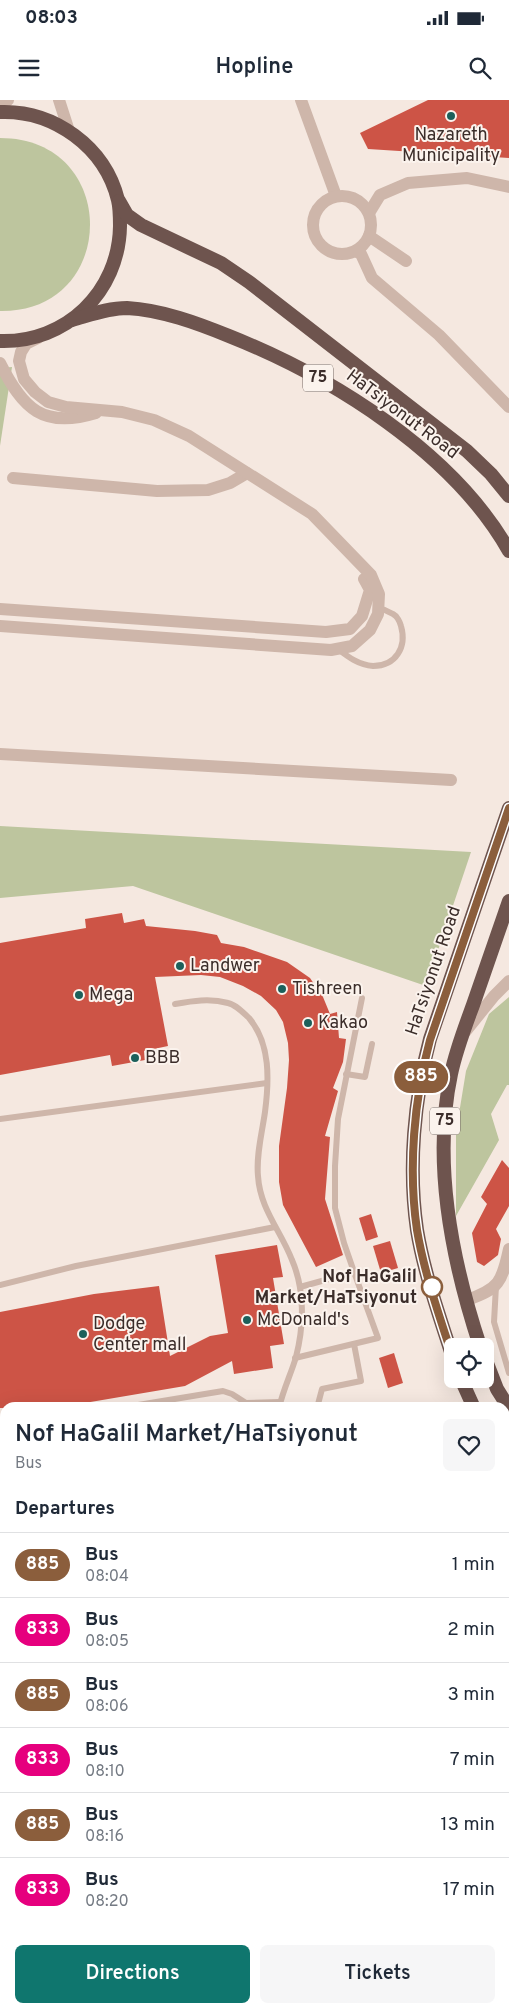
<!DOCTYPE html>
<html lang="en">
<head>
<meta charset="utf-8">
<style>
	:root { --surface:#fff; --page:#f6f6f7; --text:#1f2937; --muted:#747a83; --line:#e0e1e3; --accent:#0f766e }
	body { margin:0; font-family:Overpass,sans-serif; background:var(--page); color:var(--text); height:100vh; display:flex; flex-direction:column; font-size:19px; white-space:nowrap }
	* { box-sizing:border-box; margin:0 }
	p { font-size:16px; color:var(--muted) }
	.icon { flex:none; width:28px; height:28px; fill:none; stroke:currentColor; stroke-width:2; stroke-linecap:round; stroke-linejoin:round }
	.map { position:relative; flex:1; overflow:hidden }
	.details { position:absolute; left:0px; top:1302px; width:510px; height:611px; display:flex; flex-direction:column; background:var(--surface); border-radius:15px 15px 0 0; box-shadow:0 5px 20px #0002 }
	.details>* { flex:none }
	.badge { padding:0 10px; border-radius:16px; font-size:18px; line-height:32px }
	.fabs { position:absolute; left:444px; top:1238px; display:grid; gap:10px }
	.fabs a { display:grid; place-items:center; width:50px; height:50px; border-radius:8px; background:var(--surface); box-shadow:0 5px 20px #0002; font-size:25px }
	.map>.badge { position:absolute; translate:-50% -50%; box-shadow:0 0 0 2px #fff }
	h2 { padding:0 15px; font-size:19px; line-height:45px }
	.round { display:grid; place-items:center; flex:none; width:52px; height:52px; border-radius:8px; background:var(--page) }
	.head { display:flex; align-items:center; justify-content:space-between; height:85px; padding:0 15px }
	h1 { font-size:24px; font-weight:600; line-height:38px }
	.action { display:flex; gap:10px; margin-top:auto; padding:10px 15px }
	.action a { flex:1; height:58px; border-radius:8px; background:var(--accent); color:#fff; font-size:20px; font-weight:600; line-height:58px; text-align:center }
	.action a+a { background:var(--page); color:var(--text) }
	ul { padding:0; list-style:none }
	li { display:flex; align-items:center; gap:15px; height:65px; padding:0 15px; border-top:1px solid var(--line) }
	li div { flex:1 }
	li b { display:block; font-size:19px }
	li em { font-style:normal }
	li .badge { min-width:55px; font-weight:700; text-align:center }
	.status { display:flex; justify-content:space-between; align-items:center; height:35px; padding:0 25px; background:var(--surface); direction:ltr }
	.status svg { height:14px; fill:currentColor }
	header { display:flex; justify-content:space-between; align-items:center; height:65px; padding:0 15px; background:var(--surface); font-size:22px; font-weight:600 }
	.map>svg:first-child { display:block }
</style>
</head>
<body>
<div class="status"><b>08:03</b><svg viewBox="0 0 49 12"><path d="M0 12V9h3v3zM5 12V6h3v6zM10 12V3h3v9zM15 12V0h3v12zM26 1h20v11H26zM47 4h2v5h-2z"/></svg></div>
<header><svg class="icon" aria-label="menu" viewBox="0 0 24 24"><path d="M4 6h16M4 12h16M4 18h16"/></svg>Hopline<svg class="icon" aria-label="search" viewBox="0 0 24 24"><circle cx="10" cy="10" r="6"/><path d="M15 15l6 6"/></svg></header>
<div class="map">
<svg width="509" height="1913" viewBox="0 0 509 1913">
	<rect width="100%" height="100%" fill="#f5e8e0"/>
	<g fill="#bdc59e">
		<path d="M0,38C121,38 119,213 0,211Z"/>
		<polygon points="12,267 0,346 0,268"/>
		<polygon points="0,726 471,752 426,886 133,786 0,798"/>
		<polygon points="509,897 509,985 507,985 491,1014 499,1040 456,1116 456,1032 466,971 489,914"/>
		<polygon points="509,1618 509,1740 505,1740 505,1625"/>
		<polygon points="290,1909 381,1909 380,1913 276,1913"/>
	</g>
	<g fill="#cd5446">
		<polygon points="428,0 509,0 509,58 368,49 360,33"/>
		<polygon points="122,813 124,823 144,819 146,826 195,831 217,835 221,843 244,847 287,862 310,878 323,897 330,914 337,912 339,938 346,939 343,962 333,988 338,991 325,1036 330,1037 325,1099 343,1155 316,1167 283,1105 279,1082 279,1046 287,988 289,960 288,943 283,922 276,910 261,896 243,886 220,877 201,875 155,877 168,946 144,951 145,960 112,966 110,955 0,975 0,843 86,828 85,819"/>
		<polygon points="502,1060 509,1068 509,1106 496,1129 501,1139 498,1155 484,1166 477,1162 472,1133 487,1104 481,1097"/>
		<polygon points="371,1114 378,1137 366,1141 359,1118"/>
		<polygon points="390,1141 398,1168 381,1173 373,1146"/>
		<polygon points="277,1145 283,1177 273,1178 284,1244 270,1246 273,1268 234,1274 232,1261 185,1286 55,1308 0,1308 0,1212 94,1194 159,1186 170,1256 210,1236 228,1233 215,1155"/>
		<polygon points="394,1253 403,1283 388,1288 379,1258"/>
	</g>
	<g fill="none" stroke-linecap="round" stroke-linejoin="round">
		<g stroke="#ceb6aa" stroke-width="6">
			<path d="M338,549C348,557 359,565 373,566C396,566 407,547 401,526C400,522 397,516 393,514C388,511 383,509 378,508"/>
			<path d="M175,904C192,901 210,898 228,903C236,905 243,912 249,918C271,944 269,981 265,1012C262,1033 256,1055 258,1076C260,1109 281,1131 292,1160C305,1190 304,1226 296,1257C291,1274 283,1290 279,1308"/>
			<polyline points="346,974 365,977 372,944"/>
			<polyline points="0,1019 267,983"/>
			<polyline points="354,1172 344,1143 335,1108 335,1066 338,1019 362,898"/>
			<polyline points="0,1185 76,1166 275,1127"/>
			<polyline points="496,1186 494,1222 509,1273"/>
			<polyline points="295,1258 378,1238 354,1172 300,1187"/>
			<polyline points="120,1308 223,1291 232,1294 246,1303 280,1302"/>
			<polyline points="317,1308 322,1289 361,1281 354,1244"/>
			<polyline points="406,1308 412,1308"/>
			<polyline points="0,1326 5,1325"/>
			<polyline points="505,1458 509,1460"/>
			<polyline points="505,1607 509,1601"/>
			<polyline points="238,1913 253,1909"/>
		</g>
		<g stroke="#ceb6aa" stroke-width="12">
			<polyline points="301,0 336,96"/>
			<circle cx="342" cy="125" r="29"/>
			<polyline points="369,113 380,95 408,83 467,78 509,87"/>
			<polyline points="369,136 406,161"/>
			<polyline points="356,151 361,154 372,178 439,235 509,307"/>
			<polyline points="13,378 157,391 208,390 230,383 247,373"/>
			<polyline points="0,654 451,680"/>
			<polyline points="465,932 494,896 509,881"/>
			<path d="M467,1200C499,1189 502,1182 509,1149"/>
			<polyline points="0,1760 5,1758"/>
			<polyline points="505,1868 509,1868"/>
			<polyline points="14,1909 16,1913"/>
			<polyline points="140,1909 142,1913"/>
		</g>
		<g stroke="#ceb6aa" stroke-width="12">
			<polyline points="59,0 69,31"/>
			<polyline points="0,7 8,0"/>
			<path d="M0,263C23,309 43,329 96,313"/>
			<polyline points="0,509 326,532 350,529 362,516 370,490 364,479"/>
			<polyline points="0,526 331,550 352,546 370,530 378,514 379,494 371,475 312,414 189,336 154,320 122,312 66,307 48,302 35,292 24,279 19,261 21,252 26,244 38,238"/>
			<polyline points="505,1776 509,1775"/>
			<polyline points="0,1905 5,1904"/>
		</g>
		<g stroke="#a2847b" stroke-width="12">
			<polyline points="505,1344 509,1343"/>
			<polyline points="0,1450 5,1449"/>
			<polyline points="0,1480 5,1479"/>
		</g>
		<g stroke="#6e544e" stroke-width="14">
			<path d="M0,12C54,10 105,47 118,100C120,108 120,118 120,126C119,192 66,243 0,241"/>
			<polyline points="119,101 127,115 141,125 221,163 249,182 467,351 491,374 509,396"/>
			<path d="M72,220C90,215 108,208 127,208C162,210 197,223 229,236C332,277 453,352 509,451"/>
			<path d="M480,1246C452,1161 432,1063 451,974C456,950 465,927 473,905C485,870 497,835 509,801"/>
			<path d="M452,1255C439,1215 424,1172 417,1130C408,1068 414,999 430,939L509,708"/>
			<polyline points="485,1258 497,1289 509,1308"/>
			<polyline points="461,1279 474,1308"/>
			<polyline points="505,1359 509,1365"/>
			<polyline points="505,1392 509,1392"/>
		</g>
	</g>
	<g fill="none" stroke-linecap="round" stroke-linejoin="round">
		<defs>
			<path id="line" d="M452,1255C439,1215 424,1172 417,1130C408,1069 414,999 430,940L509,708"/>
		</defs>
		<use href="#line" stroke="#fff" stroke-width="11"/>
		<use href="#line" stroke="#8b5e3c" stroke-width="8"/>
	</g>
	<g fill="#1c605b" stroke="#fbf3ed" stroke-width="2">
		<circle cx="451" cy="16" r="5"/>
		<circle cx="180" cy="866" r="5"/>
		<circle cx="282" cy="889" r="5"/>
		<circle cx="79" cy="895" r="5"/>
		<circle cx="308" cy="923" r="5"/>
		<circle cx="135" cy="958" r="5"/>
		<circle cx="247" cy="1220" r="5"/>
		<circle cx="83" cy="1234" r="5"/>
	</g>
	<circle fill="#fff" stroke="#8b5e3c" stroke-width="2.5" cx="432" cy="1187" r="10"/>
	<g text-anchor="middle" dominant-baseline="central" stroke-width="4" stroke-linejoin="round" paint-order="stroke">
		<g fill="#fbf3ed" stroke="#756864" stroke-width="1">
			<rect x="303" y="264.5" width="30" height="27" rx="4"/>
			<rect x="430" y="1007.5" width="30" height="27" rx="4"/>
		</g>
		<g font-size="16" font-weight="bold" fill="#3b2d2a">
			<text x="318" y="278">75</text>
			<text x="445" y="1021">75</text>
		</g>
		<g font-size="18" fill="#3b2d2a" stroke="#fbf3ed" text-anchor="start">
			<text x="451" y="35" text-anchor="middle">Nazareth<tspan x="451" dy="21">Municipality</tspan></text>
			<text x="190" y="866">Landwer</text>
			<text x="292" y="889">Tishreen</text>
			<text x="89" y="895">Mega</text>
			<text x="318" y="923">Kakao</text>
			<text x="145" y="958">BBB</text>
			<text x="257" y="1220">McDonald's</text>
			<text x="93" y="1224">Dodge<tspan x="93" dy="21">Center mall</tspan></text>
		</g>
		<g font-size="18" fill="#3b2d2a" stroke="#fbf3ed">
			<text transform="translate(402 315) rotate(37)">HaTsiyonut Road</text>
			<text transform="translate(434 871) rotate(-71)">HaTsiyonut Road</text>
		</g>
		<g font-size="18" font-weight="bold" fill="#3b2d2a" stroke="#fbf3ed" text-anchor="end">
			<text x="417" y="1177">Nof HaGalil<tspan x="417" dy="21">Market/HaTsiyonut</tspan></text>
		</g>
	</g>
</svg>
<div class="fabs">
<a><svg class="icon" aria-label="locate" viewBox="0 0 24 24"><circle cx="12" cy="12" r="6"/><path d="M12 2v4M12 18v4M2 12h4M18 12h4"/></svg></a>
</div>
<b class="badge" style="left:421px;top:977px;background:#8b5e3c;color:#fff">885</b>
<section class="details">
<div class="head"><div><h1>Nof HaGalil Market/HaTsiyonut</h1><p>Bus</p></div><a class="round"><svg class="icon" aria-label="heart" viewBox="0 0 24 24"><path d="M12 20l-8-8c-3-5 5-10 8-4 3-6 11-1 8 4z"/></svg></a></div>
<h2>Departures</h2>
<ul>
<li><span class="badge" style="background:#8b5e3c;color:#fff">885</span><div><b>Bus</b><p>08:04</p></div><em>1 min</em></li>
<li><span class="badge" style="background:#e6007e;color:#fff">833</span><div><b>Bus</b><p>08:05</p></div><em>2 min</em></li>
<li><span class="badge" style="background:#8b5e3c;color:#fff">885</span><div><b>Bus</b><p>08:06</p></div><em>3 min</em></li>
<li><span class="badge" style="background:#e6007e;color:#fff">833</span><div><b>Bus</b><p>08:10</p></div><em>7 min</em></li>
<li><span class="badge" style="background:#8b5e3c;color:#fff">885</span><div><b>Bus</b><p>08:16</p></div><em>13 min</em></li>
<li><span class="badge" style="background:#e6007e;color:#fff">833</span><div><b>Bus</b><p>08:20</p></div><em>17 min</em></li>
</ul>
<div class="action"><a>Directions</a><a>Tickets</a></div>
</section>
</div>
</body>
</html>
